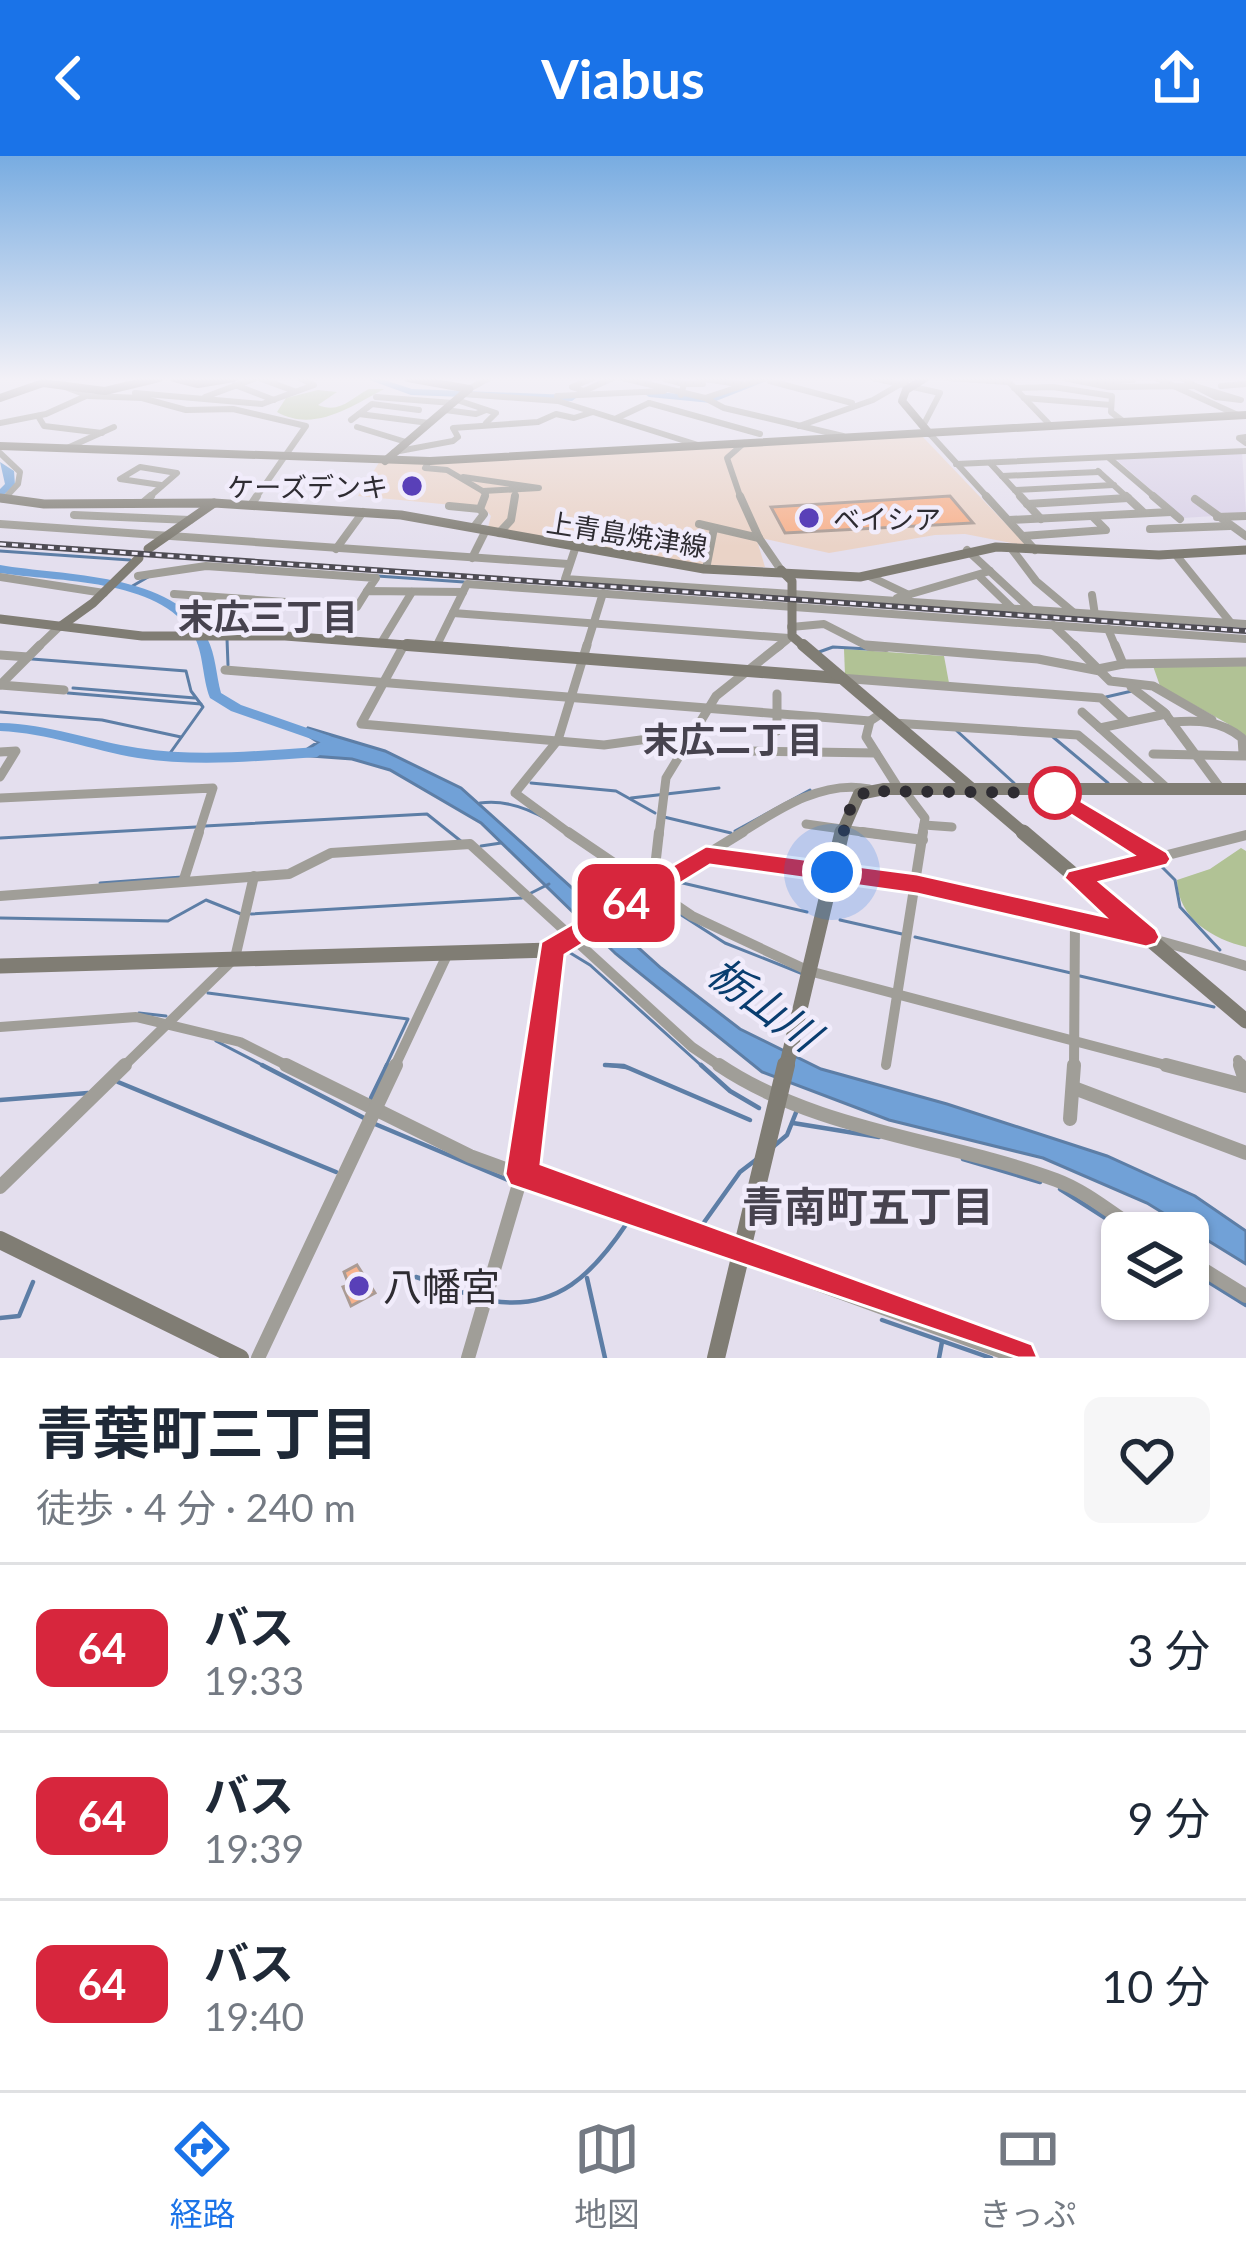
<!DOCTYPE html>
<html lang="ja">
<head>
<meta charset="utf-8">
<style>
	:root { --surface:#fff; --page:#f6f6f7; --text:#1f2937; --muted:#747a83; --line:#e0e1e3; --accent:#1a73e8 }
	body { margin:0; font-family:Lato,"Noto Sans JP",sans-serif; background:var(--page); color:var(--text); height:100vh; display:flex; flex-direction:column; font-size:45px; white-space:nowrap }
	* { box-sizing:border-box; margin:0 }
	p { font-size:39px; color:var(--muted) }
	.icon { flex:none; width:66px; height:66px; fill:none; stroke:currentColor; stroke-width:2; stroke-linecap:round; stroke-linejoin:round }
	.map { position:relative; height:1202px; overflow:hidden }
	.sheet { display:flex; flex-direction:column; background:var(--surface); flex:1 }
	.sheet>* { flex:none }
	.badge { padding:0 24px; border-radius:18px; font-size:42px; line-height:78px }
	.controls { position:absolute; left:1101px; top:1056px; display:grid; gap:24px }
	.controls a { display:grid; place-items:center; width:108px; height:108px; border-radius:18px; background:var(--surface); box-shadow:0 3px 9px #0004; font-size:60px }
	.you { position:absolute; width:60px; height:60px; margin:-30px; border:9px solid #fff; border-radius:50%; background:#1a73e8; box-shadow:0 0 0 18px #1a73e833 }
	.map>.badge { position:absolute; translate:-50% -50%; box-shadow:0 0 0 6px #fff }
	.round { display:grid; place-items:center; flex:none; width:126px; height:126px; border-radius:18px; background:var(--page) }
	.overview { display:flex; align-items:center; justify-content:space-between; height:204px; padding:0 36px }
	h1 { font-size:57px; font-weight:700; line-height:90px }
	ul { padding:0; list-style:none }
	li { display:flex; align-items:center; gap:36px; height:168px; padding:0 36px; border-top:3px solid var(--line) }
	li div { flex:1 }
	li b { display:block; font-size:45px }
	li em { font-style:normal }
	li .badge { min-width:132px; font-weight:700; text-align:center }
	header { display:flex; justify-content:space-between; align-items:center; height:156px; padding:0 36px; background:var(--accent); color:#fff; font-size:54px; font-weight:700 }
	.dock { display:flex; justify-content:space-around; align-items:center; height:168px; border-top:3px solid var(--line); background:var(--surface); font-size:33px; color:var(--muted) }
	.dock a { display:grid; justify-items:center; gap:6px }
	.dock .on { color:var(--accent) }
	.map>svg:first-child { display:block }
</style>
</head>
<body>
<header><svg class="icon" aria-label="back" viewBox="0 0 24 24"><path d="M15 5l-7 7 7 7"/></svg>Viabus<svg class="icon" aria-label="share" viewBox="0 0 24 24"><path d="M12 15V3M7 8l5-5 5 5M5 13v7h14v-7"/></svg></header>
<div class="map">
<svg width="1246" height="1202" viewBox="0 0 1246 1202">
	<rect width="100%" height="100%" fill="#e4dfee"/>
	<polygon fill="#ead3c7" points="920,278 1027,390 965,378 935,379 829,397 756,381 765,411 707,409 587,393 488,371 491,360 484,352 358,340 380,305"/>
	<polygon fill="#d9d1e7" points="1242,296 1246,358 1183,362 1116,303"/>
	<g fill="#b1c295">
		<path d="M369,233H384C352,250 314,277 277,256L286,242L318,234L337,236L318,249C340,258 351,242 369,233Z"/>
		<polygon points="844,493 944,500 949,527 845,519"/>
		<polygon points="1246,508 1246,585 1230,569 1160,530 1153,510"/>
		<path d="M1241,692L1246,695V791C1213,783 1178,763 1177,724L1210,713Z"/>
	</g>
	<polygon fill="#71a1d7" stroke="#5d7ea6" stroke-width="3" points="308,572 385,595 461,632 661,812 740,873 821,913 947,948 1107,1000 1195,1040 1246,1075 1246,1108 1147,1047 1043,1002 889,964 762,916 616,798 481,667 390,614 352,603 298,599 318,586 304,577"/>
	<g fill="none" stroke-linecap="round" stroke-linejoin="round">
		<g stroke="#5d7ea6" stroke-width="3">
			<polyline points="0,395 130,404"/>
			<polyline points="377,420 464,426"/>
			<polyline points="129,432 148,421"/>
			<polyline points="227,483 228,509"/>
			<polyline points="819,496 833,491 868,493"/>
			<polyline points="32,503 186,515 191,535 203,551 168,600"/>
			<polyline points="73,532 195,542"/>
			<polyline points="68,537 201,548"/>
			<polyline points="1106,541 1132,535"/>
			<polyline points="0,556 102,564 181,581"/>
			<polyline points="957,575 1014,627"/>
			<polyline points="1053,581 1108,627"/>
			<polyline points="531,627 616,635 655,657"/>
			<polyline points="631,642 719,632"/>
			<path d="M480,647C537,638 597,701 639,732"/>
			<polyline points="664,661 731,677"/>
			<polyline points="205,670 427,658 462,686"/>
			<polyline points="735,675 810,634"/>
			<polyline points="0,682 196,671"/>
			<polyline points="481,690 501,687"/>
			<polyline points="1159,708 1175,724 1180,751 1220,794"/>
			<polyline points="674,725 807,756"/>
			<polyline points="100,727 182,721"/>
			<polyline points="531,737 549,728"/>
			<polyline points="647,737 725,787 803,818"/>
			<polyline points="251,758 522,742"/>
			<polyline points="0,762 168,765 206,744 241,758"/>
			<polyline points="840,764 902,778"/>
			<polyline points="915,781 1071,817"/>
			<polyline points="567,795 590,809 704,912"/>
			<polyline points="1080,820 1214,851"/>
			<polyline points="208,837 408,863 385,912"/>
			<polyline points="139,857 166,860"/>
			<polyline points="216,885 268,912"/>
			<polyline points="605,909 628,912"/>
		</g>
		<g stroke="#5d7ea6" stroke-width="4.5">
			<polyline points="262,909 366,963"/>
			<polyline points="605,909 624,910 750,964"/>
			<polyline points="701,909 730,935 759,952"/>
			<polyline points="118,926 336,1016"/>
			<polyline points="371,942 387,909"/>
			<polyline points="0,944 88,937"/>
			<polyline points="793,967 879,981"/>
			<polyline points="375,968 515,1027"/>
			<polyline points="774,990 787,979 797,954"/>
			<polyline points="963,1003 1040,1026"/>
			<polyline points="524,1030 689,1086"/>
			<polyline points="1060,1033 1129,1077"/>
			<polyline points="695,1079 740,1016 757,1003"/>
			<polyline points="1188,1113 1246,1149"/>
			<polyline points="416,1121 483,1143"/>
			<polyline points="587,1122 605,1202"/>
			<path d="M492,1145C557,1155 593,1118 627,1067"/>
			<polyline points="0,1162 19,1160 33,1126"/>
			<polyline points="882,1164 991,1202"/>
			<polyline points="939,1202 942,1186"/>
		</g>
		<g fill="#71a1d7" fill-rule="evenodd">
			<polygon points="364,222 378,222 412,233 572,239 576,242 572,245 411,239"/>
			<polygon points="762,222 769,224 711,247 649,241 645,238 649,235 710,241"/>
			<polygon points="0,306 14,315 15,329 0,342 0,333 5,328"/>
			<path d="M0,409C62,420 176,416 207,482C216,499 216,519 221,537L241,549L330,580L332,583L330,586H320L231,555L210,542C202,522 204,497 193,478C158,422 58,426 0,417Z"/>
			<path d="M0,567C48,568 92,585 138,592C197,601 258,595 317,591L324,596L317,601C258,605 197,611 138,602C91,594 48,577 0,575Z"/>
		</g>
	</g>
	<g fill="#f7b28d" stroke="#aa9b94" stroke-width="3">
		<polygon points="950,340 973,367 785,377 771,351"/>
		<polygon points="357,1109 375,1137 351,1150 343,1131 349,1129 344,1116"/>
	</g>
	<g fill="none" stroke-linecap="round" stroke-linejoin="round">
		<g stroke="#a09e98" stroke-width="6">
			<polyline points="259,222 294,235"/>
			<polyline points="593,222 572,231 584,235 613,222"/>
			<polyline points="623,222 705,242 766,222"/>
			<polyline points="698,222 745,229"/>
			<polyline points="873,222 940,237 923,270"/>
			<polyline points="948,222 1008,226"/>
			<polyline points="1005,222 1051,270"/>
			<polyline points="1064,222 1109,231 1195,230"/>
			<polyline points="1156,222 1240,260"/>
			<polyline points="1182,222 1195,230"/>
			<polyline points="665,223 684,228"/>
			<polyline points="770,225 852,247"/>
			<polyline points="1095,226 1133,224"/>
			<polyline points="235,229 274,244"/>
			<polygon points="1195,230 1241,244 1216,241"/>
			<polyline points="1221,230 1246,228"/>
			<polyline points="65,231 89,240 142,242 186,254 233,253 306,270 255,343"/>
			<polyline points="1014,232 1053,231 1112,240 1111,256 1124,266"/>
			<polyline points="469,233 489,222"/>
			<polyline points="135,237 262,248 314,229 300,222"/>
			<polyline points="464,238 558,245 698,289"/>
			<polyline points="681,239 684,228 703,228"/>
			<polyline points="557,240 664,235"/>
			<polyline points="205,241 256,222"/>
			<polyline points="376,241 453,247"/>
			<polyline points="705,242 724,252 843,280"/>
			<polyline points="1024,242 1111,249"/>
			<polyline points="457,244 496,257 486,267"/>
			<polyline points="649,247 760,278"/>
			<polyline points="445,254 476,258 486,254"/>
			<polyline points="359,258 429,267"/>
			<polyline points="38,260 44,270 102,277"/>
			<polyline points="617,262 649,247"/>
			<polyline points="351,264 372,248 419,254"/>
			<polyline points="0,267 46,258 86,240"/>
			<polyline points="799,270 873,244 911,222"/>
			<polyline points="357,271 406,286"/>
			<polyline points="929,277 989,343"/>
			<polyline points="1246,281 1239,282 1246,287"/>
			<polyline points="65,293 114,271"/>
			<polyline points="394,296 453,285 458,281 453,272 538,266 556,258 574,262 593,256"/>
			<polyline points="0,297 20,316 18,328 5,342"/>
			<polyline points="1109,302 1157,343"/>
			<polyline points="429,305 425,312 447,314 486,337 484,343"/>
			<polyline points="990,307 1023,343"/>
			<polyline points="956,308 1246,295"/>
			<polyline points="1098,315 1129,343"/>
			<polyline points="1002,320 1099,316"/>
			<polyline points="463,321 539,332 483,335"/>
			<polyline points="1015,334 1114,329"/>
			<polyline points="147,343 177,317 140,311 120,323 161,329"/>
			<polyline points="514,343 515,338"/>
			<polyline points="741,343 727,302 744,287"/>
			<polyline points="1109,343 1128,342"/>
		</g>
		<g stroke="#a09e98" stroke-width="8">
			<polyline points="740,340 759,382 781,414"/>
			<polyline points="986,340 1035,394"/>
			<polyline points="1020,340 1041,363"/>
			<polyline points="1126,340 1143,356"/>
			<polyline points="1153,340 1180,363"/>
			<polyline points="1195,343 1246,380"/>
			<polyline points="144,346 151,340"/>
			<polyline points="1027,348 1128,342"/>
			<polyline points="251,349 257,340"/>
			<polyline points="449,350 480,353"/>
			<polyline points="74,359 190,364"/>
			<polyline points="1217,361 1246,360"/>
			<polyline points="1009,364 1171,356"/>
			<polyline points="0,368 568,408"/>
			<polyline points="699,368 759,382"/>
			<polyline points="474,371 484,358 480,353 485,340"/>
			<polyline points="1150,373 1230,370"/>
			<polyline points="499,377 511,364 515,340"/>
			<polyline points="1023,380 1106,374 1093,361"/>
			<polyline points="1011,392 1036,425 1073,456"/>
			<polyline points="336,393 363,356"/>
			<polyline points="575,393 565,423 1246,468"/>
			<polyline points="967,394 1033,455"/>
			<polyline points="1176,399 1231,467"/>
			<polyline points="472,402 486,374"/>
			<polyline points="706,413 714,372"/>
			<polyline points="138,420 206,410 376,422 367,435"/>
			<polyline points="869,420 909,439"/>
			<polyline points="979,420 1013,453"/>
			<polyline points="0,421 104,437"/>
			<polyline points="174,438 357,451 367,435 463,436"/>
			<polyline points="1092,439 1095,459"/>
			<polyline points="897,442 990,415"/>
			<polyline points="453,457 789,482"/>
			<polyline points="1053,469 1077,492"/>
			<polyline points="791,471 824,468 869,491 886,492"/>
			<polyline points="1108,473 1116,492"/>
			<polyline points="381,487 412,436"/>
			<polyline points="436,491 467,428 1246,483"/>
			<polyline points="37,492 60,470"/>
			<polyline points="586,492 603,437"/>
			<polyline points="777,492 787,484"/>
		</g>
		<g stroke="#a09e98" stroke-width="9">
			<polyline points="404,489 361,568 604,589 692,577"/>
			<polyline points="866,489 1038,503 1100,515"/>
			<polyline points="1074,489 1110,525 1153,530 1212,564"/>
			<polyline points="1115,489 1123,508"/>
			<polyline points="0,499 28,501"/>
			<polyline points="1098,513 1123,508 1246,506"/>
			<polyline points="225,514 870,565"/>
			<polyline points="840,522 1101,542 1127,566"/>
			<polyline points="0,529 40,489"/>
			<polyline points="0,529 64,534"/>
			<polyline points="1131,531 1164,556 1221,633"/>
			<polyline points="777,538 777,575"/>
			<polyline points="1082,556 1100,572"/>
			<polyline points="882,557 870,565 866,581 899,633"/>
			<polyline points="1166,558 1100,572 1168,633"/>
			<path d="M1171,566C1198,564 1220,564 1242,582L1243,597"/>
			<polyline points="893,567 1078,579 1143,633"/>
			<polyline points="683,594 876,597"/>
			<polyline points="0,596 16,595 0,621"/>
			<polyline points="1153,598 1246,600"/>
			<polyline points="903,633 925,662 922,679"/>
			<polyline points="1049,634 1121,679"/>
			<polyline points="0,642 213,632 198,679"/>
			<polyline points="806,668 884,679"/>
			<polyline points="924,669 952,671"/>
			<polyline points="572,679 515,637 558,584 587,489"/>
			<polyline points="659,679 666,622 716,540 780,489"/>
			<path d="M738,679C776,655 822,623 869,633"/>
		</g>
		<g stroke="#a09e98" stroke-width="10">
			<polyline points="568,676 692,760 809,815 1177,912"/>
			<polyline points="862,676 923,684"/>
			<polyline points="1116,676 1158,702"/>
			<path d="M706,699C889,724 1069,755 1246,810"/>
			<polyline points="1077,722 1246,679"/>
			<polyline points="184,723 199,676"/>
			<polyline points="653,729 659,676"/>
			<polyline points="0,740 289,718 331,697 470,688 692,891 723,912"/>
			<polyline points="0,871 136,861 240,886 292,912"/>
			<polyline points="1238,904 1241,912"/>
			<polyline points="886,909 923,676"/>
			<polyline points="122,912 235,802 254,720"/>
			<polyline points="394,912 448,797"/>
			<polyline points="536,912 551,794 743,676"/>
			<polyline points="1074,912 1075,764"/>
		</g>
		<g stroke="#a09e98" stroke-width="14">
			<polyline points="286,909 470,1000 1019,1202"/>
			<path d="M719,909C819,976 945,983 1056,1024C1086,1035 1115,1060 1142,1077"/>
			<polyline points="1166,909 1246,930"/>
			<polyline points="1240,909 1246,927"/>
			<polyline points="1074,932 1246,997"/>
			<polyline points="1070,963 1074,909"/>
			<polyline points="0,1031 125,909"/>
			<polyline points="1188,1104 1246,1140"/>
			<polyline points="258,1202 396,909"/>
			<polyline points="468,1202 522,1018 536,909"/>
		</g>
		<g stroke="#807d74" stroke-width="8">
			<polyline points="174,222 198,228 234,222"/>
			<polyline points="408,222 469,233"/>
			<polyline points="925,222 906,234 902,245 929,277"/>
			<polyline points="0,242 43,227 105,235 159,222"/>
			<polyline points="0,290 430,305 1246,259"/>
			<polyline points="385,305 469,233"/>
			<polyline points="0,342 8,343"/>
		</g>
		<g stroke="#807d74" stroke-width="9">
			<polyline points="0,342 44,348 214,347 401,359 704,413 860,421 996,391 1159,399 1246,394"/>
			<polyline points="148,393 214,347"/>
			<polyline points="781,414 792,425 792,480 806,492"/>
			<polyline points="0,463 142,480 285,480 447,492"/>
			<polyline points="61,470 93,447 139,402"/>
		</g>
		<g stroke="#807d74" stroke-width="12">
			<polyline points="407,489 840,522"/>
			<polyline points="803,489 1026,679"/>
			<polyline points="841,679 859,638 884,633 1246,633"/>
		</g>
		<g stroke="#807d74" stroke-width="15">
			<polyline points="1023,676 1246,865"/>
			<polyline points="0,810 551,794"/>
			<polyline points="786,912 842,676"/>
		</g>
		<g stroke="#807d74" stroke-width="18">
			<polyline points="0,1084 240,1202"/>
			<polyline points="716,1202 786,909"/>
		</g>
		<defs>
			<polyline id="rail" points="0,388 1246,475"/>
		</defs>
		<use href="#rail" stroke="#4e4c53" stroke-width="6"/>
		<use href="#rail" stroke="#f1ecfb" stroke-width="3" stroke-dasharray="6" stroke-linecap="butt"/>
	</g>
	<linearGradient id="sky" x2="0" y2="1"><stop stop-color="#78ace1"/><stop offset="0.57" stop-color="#f3f1f7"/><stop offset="1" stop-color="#f3f1f7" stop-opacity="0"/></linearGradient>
	<rect width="1246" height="391" fill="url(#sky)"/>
	<polygon fill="#d7263d" stroke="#fff" stroke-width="3" points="1049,626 1167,696 1171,703 1167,709 1100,726 1156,773 1160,781 1156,788 1146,791 917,738 710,709 565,799 541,1008 1032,1188 1038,1202 1018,1202 510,1029 505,1018 541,786 706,690 917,718 1104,760 1064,722 1068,715 1133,699 1040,639 1037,634"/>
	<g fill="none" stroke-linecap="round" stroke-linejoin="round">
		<polyline stroke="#2e2c32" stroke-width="12" stroke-dasharray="0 21.6" points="832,716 851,650 866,635 1055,637"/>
	</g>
	<g fill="#5940b8" stroke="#f1ecfb" stroke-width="4.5">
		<circle cx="412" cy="330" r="12"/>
		<circle cx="809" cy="362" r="12"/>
		<circle cx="359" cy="1130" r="12"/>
	</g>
	<circle fill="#fff" stroke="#d7263d" stroke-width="6" cx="1055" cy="637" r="24"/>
	<g text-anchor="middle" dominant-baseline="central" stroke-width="9" stroke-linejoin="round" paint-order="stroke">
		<g font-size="27" fill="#2e2c32" stroke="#f1ecfb" text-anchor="end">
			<text x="388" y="330">ケーズデンキ</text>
			<text x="833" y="362" text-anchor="start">ベイシア</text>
		</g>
		<g font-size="27" fill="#2e2c32" stroke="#f1ecfb">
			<text transform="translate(627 378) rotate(9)">上青島焼津線</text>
		</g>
		<g font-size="36" font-weight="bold" fill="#47434f" stroke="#f1ecfb">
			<text x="268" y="460">末広三丁目</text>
			<text x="733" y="583">末広二丁目</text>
		</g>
		<g font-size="39" fill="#2e2c32" stroke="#f1ecfb" text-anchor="start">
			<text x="383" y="1130">八幡宮</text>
		</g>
		<g font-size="42" font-style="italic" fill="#093d6f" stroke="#f1ecfb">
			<text transform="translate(764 847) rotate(36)">栃山川</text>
		</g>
		<g font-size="42" font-weight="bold" fill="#47434f" stroke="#f1ecfb">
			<text x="868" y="1050">青南町五丁目</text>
		</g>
	</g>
</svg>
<div class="controls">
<a><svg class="icon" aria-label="layers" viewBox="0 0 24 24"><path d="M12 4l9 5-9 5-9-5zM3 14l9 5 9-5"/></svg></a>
</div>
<div class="you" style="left:832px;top:716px"></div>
<b class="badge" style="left:626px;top:747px;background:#d7263d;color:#fff">64</b>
</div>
<section class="sheet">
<div class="overview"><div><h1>青葉町三丁目</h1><p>徒歩 · 4 分 · 240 m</p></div><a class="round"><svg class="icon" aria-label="heart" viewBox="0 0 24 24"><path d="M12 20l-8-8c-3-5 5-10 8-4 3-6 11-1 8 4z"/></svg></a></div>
<ul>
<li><span class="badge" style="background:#d7263d;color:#fff">64</span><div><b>バス</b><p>19:33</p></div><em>3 分</em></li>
<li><span class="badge" style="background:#d7263d;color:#fff">64</span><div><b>バス</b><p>19:39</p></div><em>9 分</em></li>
<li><span class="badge" style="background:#d7263d;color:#fff">64</span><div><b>バス</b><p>19:40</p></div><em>10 分</em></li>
</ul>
</section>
<nav class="dock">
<a class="on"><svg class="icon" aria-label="directions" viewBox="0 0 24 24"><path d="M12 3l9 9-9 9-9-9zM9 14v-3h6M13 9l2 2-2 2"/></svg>経路</a>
<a><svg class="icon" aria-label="map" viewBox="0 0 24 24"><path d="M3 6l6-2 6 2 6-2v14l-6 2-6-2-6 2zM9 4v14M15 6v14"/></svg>地図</a>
<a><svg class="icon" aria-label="tickets" viewBox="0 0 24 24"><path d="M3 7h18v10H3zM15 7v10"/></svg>きっぷ</a>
</nav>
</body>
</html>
